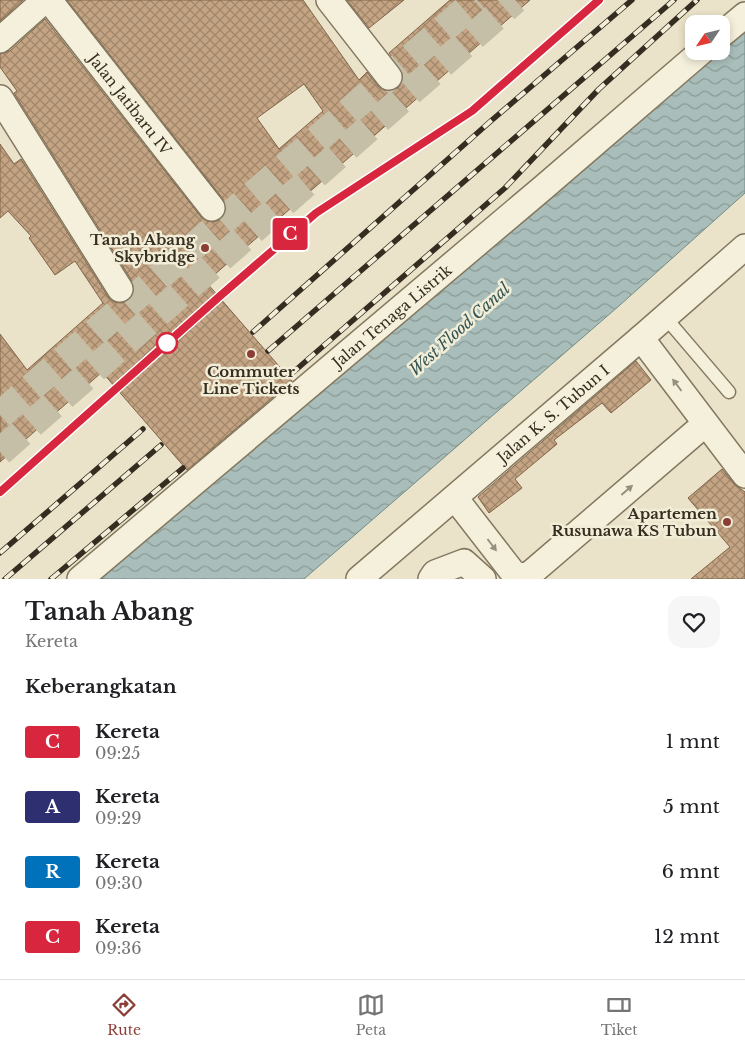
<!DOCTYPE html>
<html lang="id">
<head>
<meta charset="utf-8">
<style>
	:root { --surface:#fff; --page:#f6f6f6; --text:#202124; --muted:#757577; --line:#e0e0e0; --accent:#8c3e36 }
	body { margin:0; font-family:"Libre Baskerville",serif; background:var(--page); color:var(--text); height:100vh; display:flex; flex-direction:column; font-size:19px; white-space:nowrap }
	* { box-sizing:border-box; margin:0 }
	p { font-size:16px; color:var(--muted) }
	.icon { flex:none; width:28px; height:28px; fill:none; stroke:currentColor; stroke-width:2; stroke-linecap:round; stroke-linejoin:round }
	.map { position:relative; height:579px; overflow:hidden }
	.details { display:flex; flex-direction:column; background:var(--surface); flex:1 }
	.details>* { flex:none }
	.badge { padding:0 10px; border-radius:4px; font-size:18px; line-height:32px }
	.needle { width:32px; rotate:235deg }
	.controls { position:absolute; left:685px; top:15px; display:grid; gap:10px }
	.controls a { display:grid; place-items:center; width:45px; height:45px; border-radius:10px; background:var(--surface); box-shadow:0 2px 8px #0003; font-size:25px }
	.map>.badge { position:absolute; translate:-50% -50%; box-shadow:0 0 0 2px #fff }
	h2 { padding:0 25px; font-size:19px; line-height:45px }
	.round { display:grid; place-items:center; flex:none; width:52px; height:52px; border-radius:15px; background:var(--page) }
	.overview { display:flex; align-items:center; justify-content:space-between; height:85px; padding:0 25px }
	h1 { font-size:24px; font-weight:700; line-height:38px }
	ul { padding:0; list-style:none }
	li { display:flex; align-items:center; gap:15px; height:65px; padding:0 25px }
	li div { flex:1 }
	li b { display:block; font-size:19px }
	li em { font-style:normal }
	li .badge { min-width:55px; font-weight:700; text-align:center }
	.dock { display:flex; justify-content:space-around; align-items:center; height:70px; border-top:1px solid var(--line); background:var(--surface); font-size:14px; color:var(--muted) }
	.dock a { display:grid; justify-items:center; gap:2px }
	.dock .current { color:var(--accent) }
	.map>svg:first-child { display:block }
</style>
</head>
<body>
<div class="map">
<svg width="745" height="579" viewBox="0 0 745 579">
	<defs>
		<pattern id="water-waves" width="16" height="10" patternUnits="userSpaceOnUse" patternTransform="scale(1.25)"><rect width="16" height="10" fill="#a9beba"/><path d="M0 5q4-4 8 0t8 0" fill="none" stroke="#8a9b97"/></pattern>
		<pattern id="building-cross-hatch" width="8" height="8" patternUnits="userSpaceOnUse" patternTransform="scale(1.25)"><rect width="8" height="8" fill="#c4a483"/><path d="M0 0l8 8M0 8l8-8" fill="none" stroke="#a0866b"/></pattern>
	</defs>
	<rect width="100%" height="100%" fill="#eae3c9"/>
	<polygon fill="url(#water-waves)" stroke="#708c88" points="745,28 745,193 620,305 304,579 101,579 718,51 721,51 721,48"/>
	<g fill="url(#building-cross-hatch)" stroke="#806448" fill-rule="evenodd">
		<polygon points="0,0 23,0 0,21"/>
		<path d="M67,0H303L359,80L367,72L378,86L384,90L390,91L398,88L402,82L403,76L400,68L389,53L450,0H530L206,282L292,381L187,470L102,372L0,462V334L27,370L103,303L75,261L55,275L29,238L31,236L8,211L0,218V144L14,164L21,159L108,297L114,302L121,303L128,301L133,295L134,289L132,281L14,93L17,91L0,67V54L10,51L45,19L201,217L207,221L214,222L221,219L225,213L226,206L223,199ZM304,84L323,111L279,149L257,118Z"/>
		<polygon points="347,0 404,0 369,28"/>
		<polygon points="636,361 651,380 611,413 602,403 554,440 557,444 515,479 522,488 489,513 478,497"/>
		<polygon points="722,469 734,484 745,492 745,579 691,579 730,547 688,498"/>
	</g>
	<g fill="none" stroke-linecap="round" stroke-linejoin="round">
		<g stroke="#c6bfa7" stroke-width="28" stroke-dasharray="28 14" stroke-linecap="butt">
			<polyline points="0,415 477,0"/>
			<polyline points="0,452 515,0"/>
		</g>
		<defs>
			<polyline id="lane" points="665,317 729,392"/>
			<g id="street">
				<path id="s1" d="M49,0L212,208"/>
				<polyline points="329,0 389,77"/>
				<polyline points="721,35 745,15"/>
				<polyline points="0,40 45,0"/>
				<polyline points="0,98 120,289"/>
				<polyline points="641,338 745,475"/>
				<polyline points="455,498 514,574 523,576 530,574 705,424"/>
				<path id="s2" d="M80,579L544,187L702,51"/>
				<path id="s3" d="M359,579L641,338L745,247"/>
				<polyline points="431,579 435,573 464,562 483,579"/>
			</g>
		</defs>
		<use href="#lane" stroke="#84775f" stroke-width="15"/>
		<use href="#street" stroke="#84775f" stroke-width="28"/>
		<use href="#lane" stroke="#f5f0db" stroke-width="12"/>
		<use href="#street" stroke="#f5f0db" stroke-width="25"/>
		<defs>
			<g id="rail">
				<polyline points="220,296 316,213 471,111 599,0"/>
				<polyline points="253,332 492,120 632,0"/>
				<polyline points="268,351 674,0"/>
				<polyline points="290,375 505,188 599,89 697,0"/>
				<polyline points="0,492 109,395"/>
				<polyline points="0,553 143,429"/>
				<polyline points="5,579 161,445"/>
				<polyline points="51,579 183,468"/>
			</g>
		</defs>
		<use href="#rail" stroke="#362d21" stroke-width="5.5"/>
		<use href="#rail" stroke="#f2edd7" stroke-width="4" stroke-dasharray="11" stroke-linecap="butt"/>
	</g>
	<defs><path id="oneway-solid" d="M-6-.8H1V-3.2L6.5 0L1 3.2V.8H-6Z" transform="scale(1.25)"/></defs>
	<g fill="#968e7e">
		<use href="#oneway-solid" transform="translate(677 385) rotate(-127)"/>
		<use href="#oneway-solid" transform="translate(627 490) rotate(-41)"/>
		<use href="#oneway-solid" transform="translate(492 545) rotate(53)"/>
	</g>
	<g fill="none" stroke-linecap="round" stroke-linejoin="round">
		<defs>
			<polyline id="line" points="0,492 220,296 316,213 472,111 599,0"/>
		</defs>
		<use href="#line" stroke="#fff" stroke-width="11"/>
		<use href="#line" stroke="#d7263d" stroke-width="8"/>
	</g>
	<g fill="#8c3e36" stroke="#f2edd7" stroke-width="2">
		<circle cx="205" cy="248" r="5"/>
		<circle cx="251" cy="354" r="5"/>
		<circle cx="727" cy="522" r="5"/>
	</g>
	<circle fill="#fff" stroke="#d7263d" stroke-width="2.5" cx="167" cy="343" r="10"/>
	<g text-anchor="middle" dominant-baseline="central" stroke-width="5" stroke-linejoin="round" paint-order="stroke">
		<g font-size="15" fill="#362d21" stroke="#f2edd7">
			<text stroke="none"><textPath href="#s1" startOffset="132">Jalan Jatibaru IV</textPath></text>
			<text stroke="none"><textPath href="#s2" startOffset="408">Jalan Tenaga Listrik</textPath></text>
			<text stroke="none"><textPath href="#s3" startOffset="255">Jalan K. S. Tubun I</textPath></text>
		</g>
		<g font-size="15" font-weight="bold" fill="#362d21" stroke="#f2edd7" text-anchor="end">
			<text x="195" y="239">Tanah Abang<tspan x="195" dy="17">Skybridge</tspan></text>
			<text x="251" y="371" text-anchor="middle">Commuter<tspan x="251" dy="17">Line Tickets</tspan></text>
			<text x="717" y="513">Apartemen<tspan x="717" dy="17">Rusunawa KS Tubun</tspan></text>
		</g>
		<g font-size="16" font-style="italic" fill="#325354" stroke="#f2edd7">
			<text transform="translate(459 329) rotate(-42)">West Flood Canal</text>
		</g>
	</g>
</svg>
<div class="controls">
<a><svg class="needle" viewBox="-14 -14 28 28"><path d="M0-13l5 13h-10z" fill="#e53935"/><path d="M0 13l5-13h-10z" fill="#757577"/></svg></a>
</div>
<b class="badge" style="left:290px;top:234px;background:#d7263d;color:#fff">C</b>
</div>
<section class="details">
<div class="overview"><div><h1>Tanah Abang</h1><p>Kereta</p></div><a class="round"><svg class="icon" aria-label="heart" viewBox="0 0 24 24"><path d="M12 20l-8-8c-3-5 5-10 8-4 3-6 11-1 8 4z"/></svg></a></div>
<h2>Keberangkatan</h2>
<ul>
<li><span class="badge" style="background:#d7263d;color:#fff">C</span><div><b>Kereta</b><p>09:25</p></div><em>1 mnt</em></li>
<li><span class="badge" style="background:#2e2f70;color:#fff">A</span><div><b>Kereta</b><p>09:29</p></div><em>5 mnt</em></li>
<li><span class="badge" style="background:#0072bc;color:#fff">R</span><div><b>Kereta</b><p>09:30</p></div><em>6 mnt</em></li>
<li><span class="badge" style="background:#d7263d;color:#fff">C</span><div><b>Kereta</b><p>09:36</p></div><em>12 mnt</em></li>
</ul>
</section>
<nav class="dock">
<a class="current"><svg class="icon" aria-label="directions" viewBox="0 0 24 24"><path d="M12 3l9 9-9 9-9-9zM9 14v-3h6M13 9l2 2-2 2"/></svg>Rute</a>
<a><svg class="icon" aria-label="map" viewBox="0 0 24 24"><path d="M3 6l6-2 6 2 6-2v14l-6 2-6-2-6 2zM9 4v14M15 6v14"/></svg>Peta</a>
<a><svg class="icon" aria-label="tickets" viewBox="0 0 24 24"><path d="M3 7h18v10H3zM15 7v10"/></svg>Tiket</a>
</nav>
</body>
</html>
